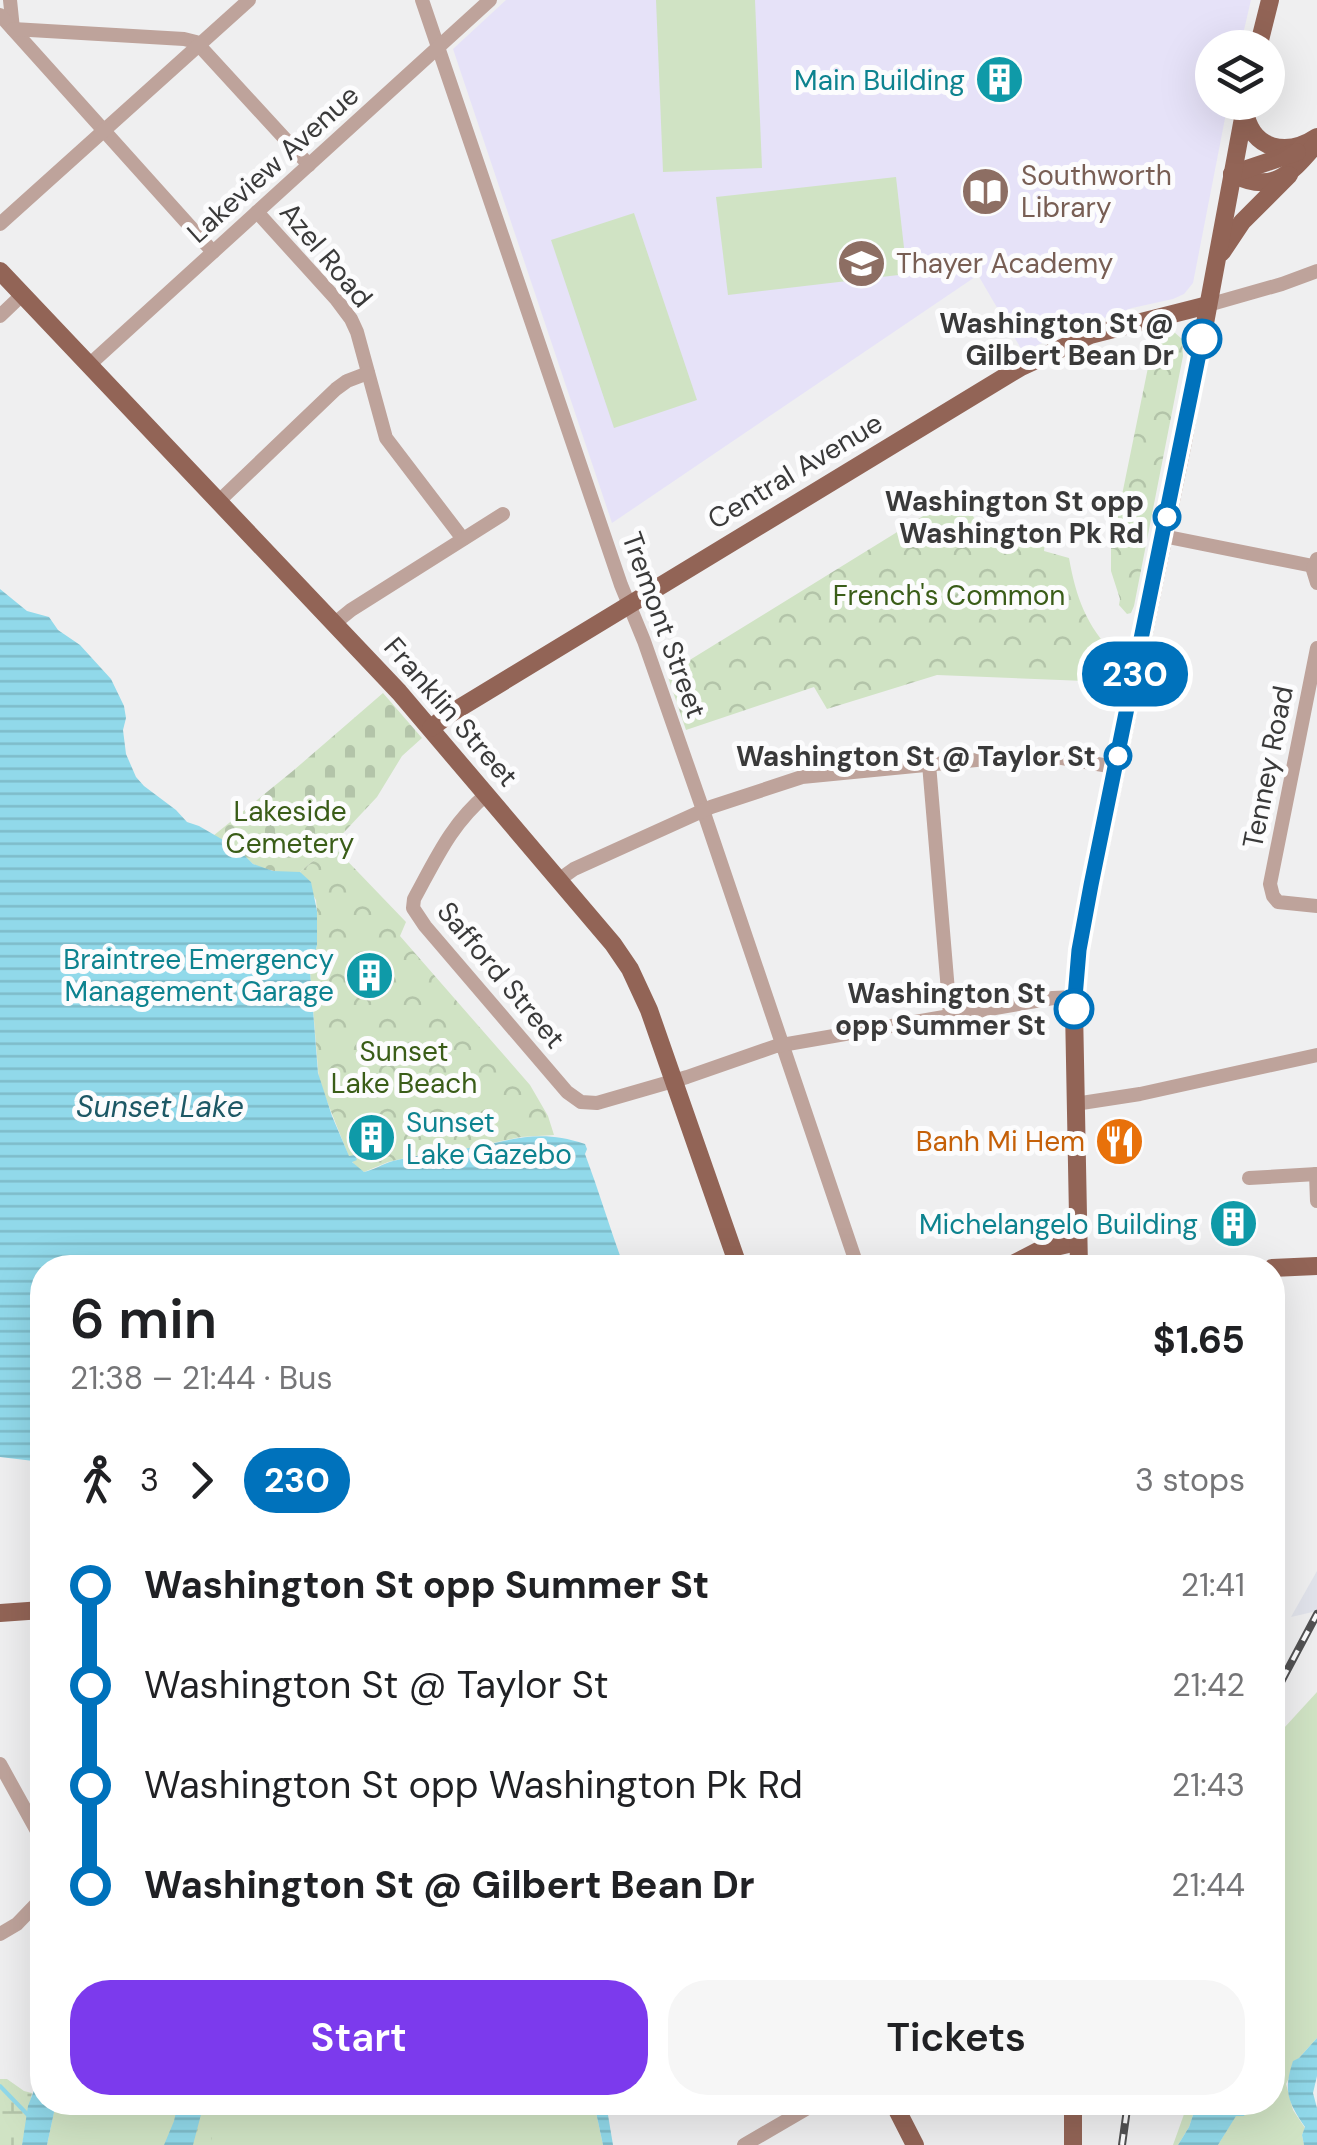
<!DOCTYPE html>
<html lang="en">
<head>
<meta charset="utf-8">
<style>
	:root { --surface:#fff; --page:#f6f6f6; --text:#202124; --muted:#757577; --accent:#7c3aed }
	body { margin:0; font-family:"DM Sans",sans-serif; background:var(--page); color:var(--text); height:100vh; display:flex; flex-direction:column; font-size:38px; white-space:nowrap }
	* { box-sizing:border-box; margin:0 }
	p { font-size:32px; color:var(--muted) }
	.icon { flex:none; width:55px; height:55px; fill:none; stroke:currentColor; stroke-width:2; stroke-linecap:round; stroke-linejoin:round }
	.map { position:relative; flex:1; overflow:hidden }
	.panel { position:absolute; left:30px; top:1255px; width:1255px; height:860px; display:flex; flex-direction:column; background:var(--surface); border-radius:40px; box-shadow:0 10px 40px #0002 }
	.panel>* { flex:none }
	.badge { padding:0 20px; border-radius:32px; font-size:35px; line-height:65px }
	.fabs { position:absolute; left:1195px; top:30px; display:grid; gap:20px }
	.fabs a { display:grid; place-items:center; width:90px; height:90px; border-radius:50%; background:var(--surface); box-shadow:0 10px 40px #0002; font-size:50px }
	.map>.badge { position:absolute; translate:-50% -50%; box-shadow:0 0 0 5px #fff }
	.legs { display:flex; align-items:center; gap:15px; height:110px; padding:0 40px; font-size:32px }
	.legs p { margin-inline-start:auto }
	.overview { display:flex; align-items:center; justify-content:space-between; height:170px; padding:0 40px }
	h1 { font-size:55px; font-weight:600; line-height:75px }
	.button { display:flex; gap:20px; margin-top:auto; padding:20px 40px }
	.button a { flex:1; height:115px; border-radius:40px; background:var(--accent); color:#fff; font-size:40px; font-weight:600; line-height:115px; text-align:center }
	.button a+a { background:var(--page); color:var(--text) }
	ul { padding:0 40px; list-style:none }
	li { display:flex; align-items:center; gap:35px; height:100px; font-size:38px }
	li i { display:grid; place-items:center; width:15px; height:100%; margin:0 12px; background:currentColor }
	li i::after { content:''; width:25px; height:25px; margin:-12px; border:8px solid; border-radius:50%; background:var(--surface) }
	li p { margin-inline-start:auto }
	li:first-child i { background:linear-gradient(#0000 50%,currentColor 0) }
	li:last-child i { background:linear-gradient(currentColor 50%,#0000 0) }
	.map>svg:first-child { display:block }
</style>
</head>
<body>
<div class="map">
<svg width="1317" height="2145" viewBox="0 0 1317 2145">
	<defs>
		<pattern id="wetland-marsh" width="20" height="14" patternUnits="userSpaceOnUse" patternTransform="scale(2.5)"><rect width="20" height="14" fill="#d0e3c4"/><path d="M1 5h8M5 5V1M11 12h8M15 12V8" fill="none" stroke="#b3c4a9"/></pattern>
		<pattern id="cemetery-stones" width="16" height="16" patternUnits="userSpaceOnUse" patternTransform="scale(2.5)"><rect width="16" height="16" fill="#d0e3c4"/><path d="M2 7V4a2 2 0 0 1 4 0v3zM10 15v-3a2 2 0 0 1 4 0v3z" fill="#b3c4a9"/></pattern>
		<pattern id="park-crowns" width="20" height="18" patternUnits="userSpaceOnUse" patternTransform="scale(2.5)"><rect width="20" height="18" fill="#d0e3c4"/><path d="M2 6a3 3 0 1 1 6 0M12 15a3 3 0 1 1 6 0" fill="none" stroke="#b3c4a9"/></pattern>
		<pattern id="water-rules" width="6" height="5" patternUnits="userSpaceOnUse" patternTransform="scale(2.5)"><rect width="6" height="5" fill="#91d9ea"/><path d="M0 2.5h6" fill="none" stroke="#7ebbc9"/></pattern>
	</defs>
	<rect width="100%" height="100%" fill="#efeff0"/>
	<polygon fill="#e1e3eb" points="1317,1571 1317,1611 1291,1617"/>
	<polygon fill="#e6e2f8" points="506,0 1251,0 1240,47 1212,48 1212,102 1228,103 1193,283 1184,294 1173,299 1132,308 1067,331 1023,352 978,275 612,523 453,49"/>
	<g fill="#d0e3c4">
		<polygon points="656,0 755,0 762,168 663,172"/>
		<polygon points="896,177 907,274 728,295 716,197"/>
		<polygon points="634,213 697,400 614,428 551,240"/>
		<polygon points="1317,1692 1317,2038 1299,2058 1286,2084 1293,2110 1305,2128 1302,2135 1304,2145 1218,2145 1236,2115 1250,2107 1251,2103 1272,2102 1273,1740"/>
		<polygon points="56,2102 594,2103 603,2145 47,2145"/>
		<polygon points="1188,2103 1197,2103 1189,2127 1178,2145 1173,2145"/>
	</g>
	<g fill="url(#wetland-marsh)">
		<polygon points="0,2079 7,2079 24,2091 32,2093 22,2145 0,2145"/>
		<polygon points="204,2103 220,2103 210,2145 193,2145"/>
	</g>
	<polygon fill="url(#cemetery-stones)" points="383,693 422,738 402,756 377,797 332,845 300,872 282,873 262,868 253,864 237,849 213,836 294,770"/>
	<g fill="url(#park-crowns)">
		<polygon points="1174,332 1182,339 1183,356 1134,606 1131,613 1127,614 1119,605 1120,599 1111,571 1111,549 1153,343 1160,334"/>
		<path d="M962,492L974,518L1011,535L1045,543L1044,551L1069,558C1076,597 1086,626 1115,655L1110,682L937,675L827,709L814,687L686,730L667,674Z"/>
		<polygon points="332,845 406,922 400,936 530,1085 548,1116 554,1135 521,1137 469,1148 414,1156 388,1162 364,1172 356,1167 349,1157 319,1081 310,972 317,945 317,911 316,900 300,872"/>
	</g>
	<g fill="url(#water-rules)">
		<path d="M0,589L27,611L49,617L58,630L80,645L111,679L124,706L126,718L123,730L126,754L136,777L144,786L176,810L187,822L199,826L237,848L253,864L273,871L300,872L311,882L317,911V945L310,972L318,1073L332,1116L349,1156L355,1155L357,1160L352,1162L364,1172C374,1170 382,1164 393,1161C416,1155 439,1153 462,1149C511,1142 535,1127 585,1144L587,1149L585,1154C599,1191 610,1229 624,1267L42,1268V1462L0,1457Z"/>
		<path d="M1317,2038V2076L1313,2093L1317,2108V2145H1304L1302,2135L1305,2127C1288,2102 1283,2091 1293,2061L1299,2058Z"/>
		<polygon points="42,2057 42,2102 56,2103 47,2145 22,2145 28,2106 36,2085 36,2063"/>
		<polygon points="178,2103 204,2103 193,2145 164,2145 174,2121"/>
		<polygon points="594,2103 606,2103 613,2145 603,2145"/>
		<polygon points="1197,2103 1197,2102 1251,2103 1244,2116 1236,2116 1218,2145 1178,2145 1189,2127"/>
	</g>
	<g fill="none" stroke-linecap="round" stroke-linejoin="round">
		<polyline stroke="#91d9ea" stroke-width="4" points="0,2086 28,2115"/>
		<g stroke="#bea39b" stroke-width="14">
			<polyline points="10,0 13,29"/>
			<polyline points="422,0 621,585 644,641 703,810 858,1268"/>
			<polyline points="0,15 213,252"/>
			<polyline points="13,29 184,39 196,42 309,165"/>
			<polyline points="257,212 336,299 351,319 357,332 386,438 463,539"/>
			<polyline points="0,224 249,0"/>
			<polyline points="1208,305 1282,284 1317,271"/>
			<polyline points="0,316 22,295"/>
			<polyline points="89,365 490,0"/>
			<polyline points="219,501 336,389 347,381 368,373"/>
			<polyline points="1163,536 1313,566"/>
			<polyline points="1317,559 1313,570 1317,583"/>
			<polyline points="335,623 351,610 503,514"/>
			<polyline points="1317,648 1270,884 1273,896 1278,902 1317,906"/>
			<polyline points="929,764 950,1015"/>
			<path d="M487,794C451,824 436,859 414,899L413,908L425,926L567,1092L581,1102L597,1103L687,1077L776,1046L1053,998L1075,997"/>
			<polyline points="560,879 574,869 711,807 802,777 1018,756 1062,758 1115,767"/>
			<polyline points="1075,1104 1140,1094 1317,1055"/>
			<polyline points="1316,1174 1317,1201"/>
			<polyline points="1249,1178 1317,1174"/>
			<polyline points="0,1764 42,1840"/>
			<polyline points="0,1934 17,1924 42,1898"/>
			<polyline points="744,2145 818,2102"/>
		</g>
		<g stroke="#926456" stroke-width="18">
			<polyline points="1258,48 1270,0"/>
			<path d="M1245,112C1252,150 1287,157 1317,137"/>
			<path d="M1232,174C1274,195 1290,174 1317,143"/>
			<polyline points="1232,174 1297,152"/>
			<polyline points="1222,252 1242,222 1289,175"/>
			<polyline points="0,271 399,692 613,944 630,969 649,1010 739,1268"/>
			<polyline points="431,728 448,715 1021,367 1090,335 1208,305"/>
			<polyline points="1005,1268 1038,1251 1077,1242"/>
			<polyline points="1079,1268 1074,1009 1079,950 1183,442 1246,102"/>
			<polyline points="1272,1268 1317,1266"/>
			<polyline points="0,1613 42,1610"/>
			<polyline points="893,2102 915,2145"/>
			<polyline points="1073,2102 1073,2145"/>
		</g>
		<defs>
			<g id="rail">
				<polyline points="1272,1699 1317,1614"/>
				<polyline points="1122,2145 1128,2102"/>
			</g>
		</defs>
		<use href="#rail" stroke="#515152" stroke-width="8"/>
		<use href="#rail" stroke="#fcfcfd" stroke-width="4" stroke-dasharray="11" stroke-linecap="butt"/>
	</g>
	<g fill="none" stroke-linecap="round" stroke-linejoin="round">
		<defs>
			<polyline id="line-1" points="1074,1009 1079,950 1091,885 1202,339"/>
		</defs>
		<use href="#line-1" stroke="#fff" stroke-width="22"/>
		<use href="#line-1" stroke="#0072bc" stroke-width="15"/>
	</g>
	<defs>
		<symbol id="building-disc" viewBox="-11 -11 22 22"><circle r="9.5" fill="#0f9aa8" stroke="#fcfcfd"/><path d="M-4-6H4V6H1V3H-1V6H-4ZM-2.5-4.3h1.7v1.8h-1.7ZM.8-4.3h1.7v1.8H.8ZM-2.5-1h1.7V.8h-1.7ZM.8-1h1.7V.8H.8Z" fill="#fff"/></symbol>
		<symbol id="library-disc" viewBox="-11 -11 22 22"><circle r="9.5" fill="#8d6e63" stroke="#fcfcfd"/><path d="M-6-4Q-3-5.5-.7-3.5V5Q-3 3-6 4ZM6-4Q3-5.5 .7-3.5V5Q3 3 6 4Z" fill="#fff"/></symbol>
		<symbol id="school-disc" viewBox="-11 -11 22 22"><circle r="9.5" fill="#8d6e63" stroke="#fcfcfd"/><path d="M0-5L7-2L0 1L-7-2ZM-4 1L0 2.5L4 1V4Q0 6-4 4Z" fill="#fff"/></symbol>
		<symbol id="restaurant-disc" viewBox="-11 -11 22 22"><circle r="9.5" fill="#e8710a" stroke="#fcfcfd"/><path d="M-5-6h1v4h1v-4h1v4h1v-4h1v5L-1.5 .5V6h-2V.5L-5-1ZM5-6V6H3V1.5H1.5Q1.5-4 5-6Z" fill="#fff"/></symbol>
	</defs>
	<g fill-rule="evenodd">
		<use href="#building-disc" x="972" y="52" width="55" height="55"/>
		<use href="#library-disc" x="958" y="164" width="55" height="55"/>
		<use href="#school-disc" x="834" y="236" width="55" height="55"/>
		<use href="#building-disc" x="342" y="948" width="55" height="55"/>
		<use href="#building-disc" x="344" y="1110" width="55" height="55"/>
		<use href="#restaurant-disc" x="1092" y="1114" width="55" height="55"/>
		<use href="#building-disc" x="1206" y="1196" width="55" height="55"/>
	</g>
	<g fill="#fff" stroke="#0072bc" stroke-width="5">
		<circle cx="1202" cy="339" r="18"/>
		<circle cx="1167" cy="517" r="12"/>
		<circle cx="1118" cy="756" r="12"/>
		<circle cx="1074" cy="1009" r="18"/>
	</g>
	<g text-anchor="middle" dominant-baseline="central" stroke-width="10" stroke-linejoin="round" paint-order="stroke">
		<g font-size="28" fill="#0d838f" stroke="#fcfcfd" text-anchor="end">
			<text x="965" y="80">Main Building</text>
			<text x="334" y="959">Braintree Emergency<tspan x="334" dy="32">Management Garage</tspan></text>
			<text x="406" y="1122" text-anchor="start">Sunset<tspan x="406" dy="32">Lake Gazebo</tspan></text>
			<text x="1198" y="1224">Michelangelo Building</text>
		</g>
		<g font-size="28" fill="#3a3a3a" stroke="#fcfcfd">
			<text transform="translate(273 164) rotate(-42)">Lakeview Avenue</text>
			<text transform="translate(326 255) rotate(50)">Azel Road</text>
			<text transform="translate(795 471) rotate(-31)">Central Avenue</text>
			<text transform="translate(664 625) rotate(70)">Tremont Street</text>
			<text transform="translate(451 712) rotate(49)">Franklin Street</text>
			<text transform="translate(1268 767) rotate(-79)">Tenney Road</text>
			<text transform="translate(501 975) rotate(50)">Safford Street</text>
		</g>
		<g font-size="28" fill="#785e54" stroke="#fcfcfd" text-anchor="start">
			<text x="1021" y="175">Southworth<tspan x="1021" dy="32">Library</tspan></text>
			<text x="896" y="263">Thayer Academy</text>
		</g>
		<g font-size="28" font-weight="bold" fill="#3a3a3a" stroke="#fcfcfd" text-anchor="end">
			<text x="1174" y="323">Washington St @<tspan x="1174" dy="32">Gilbert Bean Dr</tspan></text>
			<text x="1144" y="501">Washington St opp<tspan x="1144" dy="32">Washington Pk Rd</tspan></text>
			<text x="1096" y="756">Washington St @ Taylor St</text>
			<text x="1046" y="993">Washington St<tspan x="1046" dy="32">opp Summer St</tspan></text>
		</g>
		<g font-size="28" fill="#3a5d18" stroke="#fcfcfd">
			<text x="949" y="595">French's Common</text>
			<text x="290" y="811">Lakeside<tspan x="290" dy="32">Cemetery</tspan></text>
			<text x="404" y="1051">Sunset<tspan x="404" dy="32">Lake Beach</tspan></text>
		</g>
		<g font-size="28" fill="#c56008" stroke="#fcfcfd" text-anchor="end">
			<text x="1085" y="1141">Banh Mi Hem</text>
		</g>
		<g font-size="30" font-style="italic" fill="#1d5865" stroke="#fcfcfd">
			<text x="160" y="1106">Sunset Lake</text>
		</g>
	</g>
</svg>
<div class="fabs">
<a><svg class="icon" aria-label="layers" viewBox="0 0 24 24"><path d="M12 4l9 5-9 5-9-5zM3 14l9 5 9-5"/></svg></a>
</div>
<b class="badge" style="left:1135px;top:674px;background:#0072bc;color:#fff">230</b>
<section class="panel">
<div class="overview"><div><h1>6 min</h1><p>21:38 – 21:44 · Bus</p></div><b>$1.65</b></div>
<div class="legs"><svg class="icon" aria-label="walk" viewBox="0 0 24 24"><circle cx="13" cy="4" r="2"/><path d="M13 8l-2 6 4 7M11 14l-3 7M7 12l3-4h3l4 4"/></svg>3<svg class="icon" aria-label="forward" viewBox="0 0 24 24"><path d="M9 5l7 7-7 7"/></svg><b class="badge" style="background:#0072bc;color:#fff">230</b><p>3 stops</p></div>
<ul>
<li><i style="color:#0072bc"></i><b>Washington St opp Summer St</b><p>21:41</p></li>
<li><i style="color:#0072bc"></i><span>Washington St @ Taylor St</span><p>21:42</p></li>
<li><i style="color:#0072bc"></i><span>Washington St opp Washington Pk Rd</span><p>21:43</p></li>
<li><i style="color:#0072bc"></i><b>Washington St @ Gilbert Bean Dr</b><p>21:44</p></li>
</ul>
<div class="button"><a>Start</a><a>Tickets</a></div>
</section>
</div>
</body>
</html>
